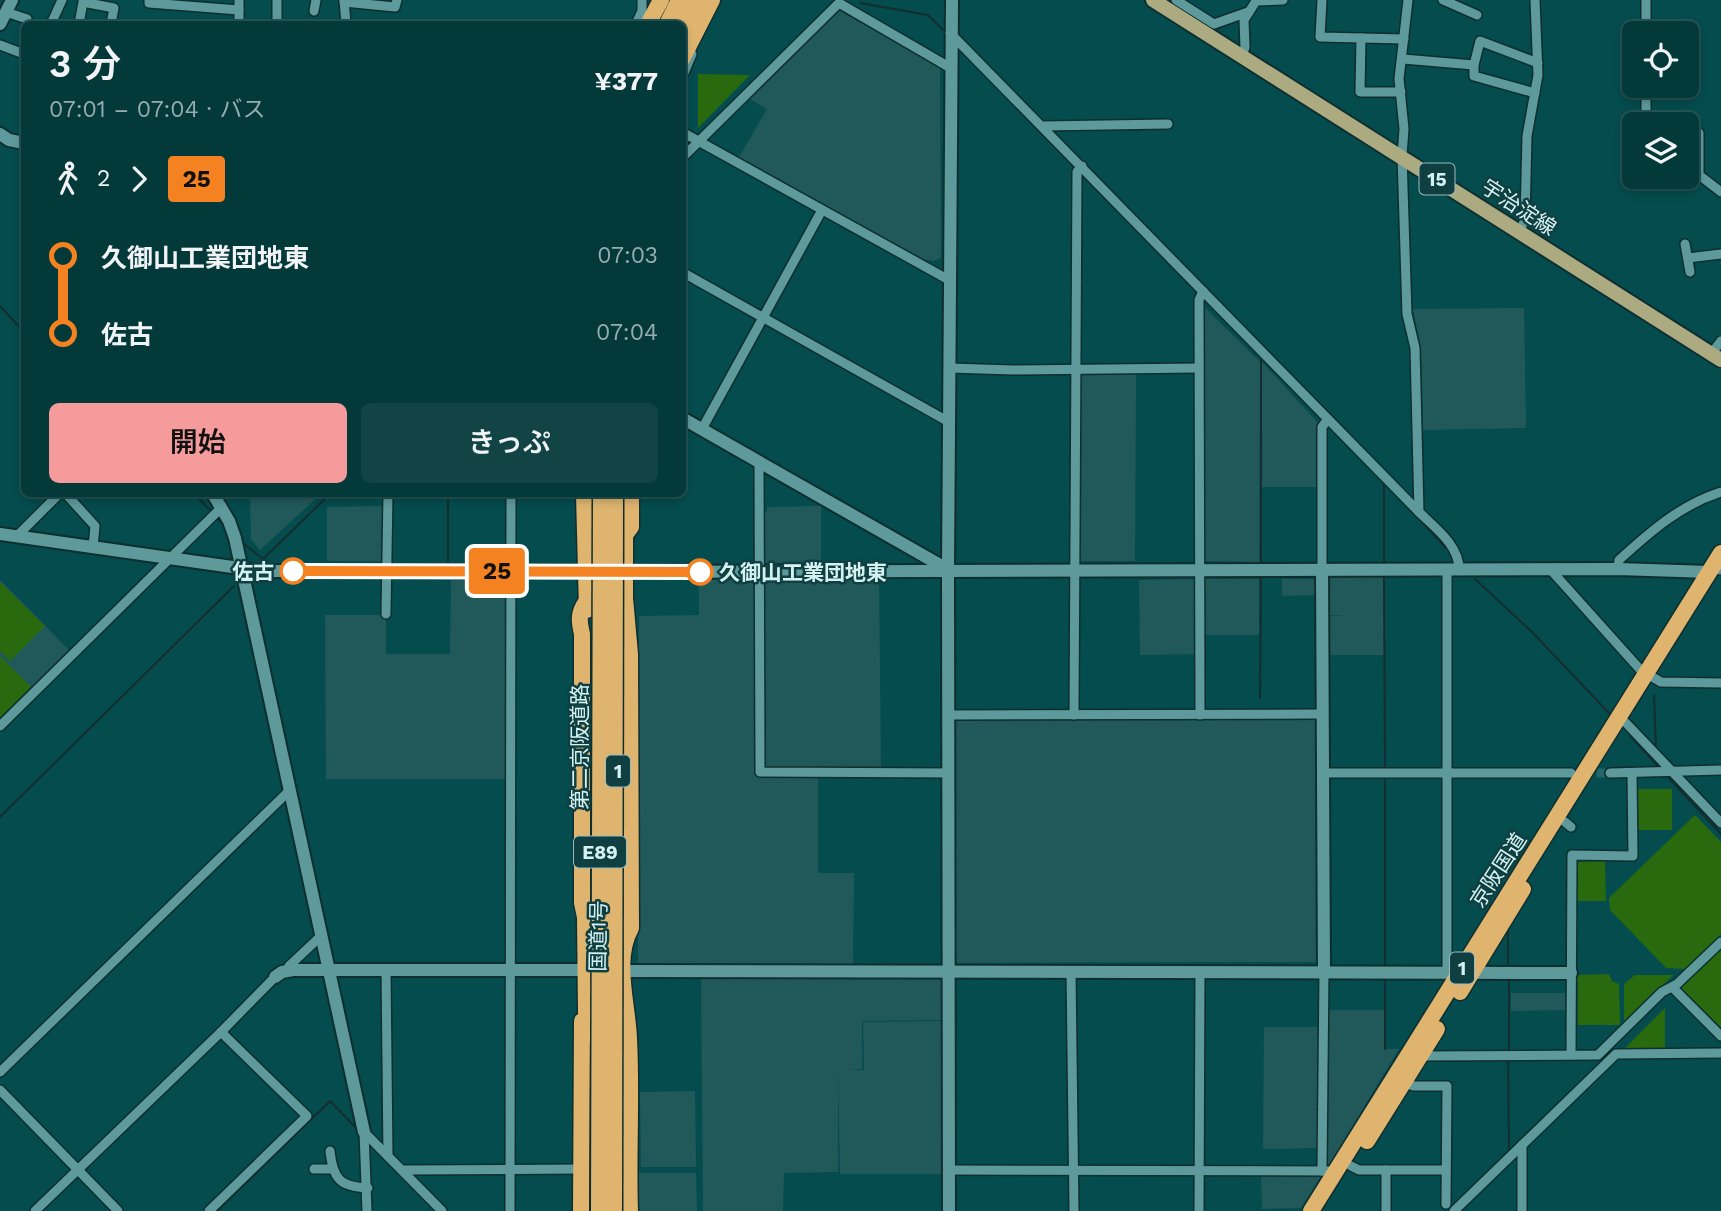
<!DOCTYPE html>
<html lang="ja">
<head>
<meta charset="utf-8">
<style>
	:root { --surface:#04393a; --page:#124445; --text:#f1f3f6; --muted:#97acaf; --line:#255354; --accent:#f59b9c }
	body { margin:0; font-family:"Work Sans","Noto Sans JP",sans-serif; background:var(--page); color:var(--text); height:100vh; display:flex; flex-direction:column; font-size:26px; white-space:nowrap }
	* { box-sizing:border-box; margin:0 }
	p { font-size:23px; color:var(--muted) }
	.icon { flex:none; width:38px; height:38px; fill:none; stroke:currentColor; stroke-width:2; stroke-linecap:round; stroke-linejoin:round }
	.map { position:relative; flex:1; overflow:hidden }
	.details { position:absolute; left:21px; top:21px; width:665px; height:476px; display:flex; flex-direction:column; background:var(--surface); border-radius:10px; box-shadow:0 4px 10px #0003,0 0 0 2px var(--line) }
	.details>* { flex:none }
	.badge { padding:0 14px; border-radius:5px; font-size:24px; line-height:46px }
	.controls { position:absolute; left:1622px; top:21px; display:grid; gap:14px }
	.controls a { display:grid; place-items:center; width:77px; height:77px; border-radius:10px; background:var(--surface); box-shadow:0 4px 10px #0003,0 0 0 2px var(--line); font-size:35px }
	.map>.badge { position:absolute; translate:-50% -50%; box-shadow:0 0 0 4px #fff }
	.legs { display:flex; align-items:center; gap:10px; height:77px; padding:0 28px; font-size:23px }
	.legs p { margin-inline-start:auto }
	.head { display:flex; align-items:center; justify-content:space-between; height:119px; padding:0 28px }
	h1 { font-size:38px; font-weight:600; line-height:52px }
	.primary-button { display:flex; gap:14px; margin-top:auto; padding:14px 28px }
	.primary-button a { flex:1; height:80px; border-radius:10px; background:var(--accent); color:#111; font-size:28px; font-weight:600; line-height:80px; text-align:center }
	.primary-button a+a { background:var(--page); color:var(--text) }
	ul { padding:0 28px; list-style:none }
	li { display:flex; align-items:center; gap:24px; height:77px; font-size:26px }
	li i { display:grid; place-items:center; width:10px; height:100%; margin:0 9px; background:currentColor }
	li i::after { content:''; width:18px; height:18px; margin:-9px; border:5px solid; border-radius:50%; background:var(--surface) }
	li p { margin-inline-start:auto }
	li:first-child i { background:linear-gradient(#0000 50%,currentColor 0) }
	li:last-child i { background:linear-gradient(currentColor 50%,#0000 0) }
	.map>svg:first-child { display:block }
</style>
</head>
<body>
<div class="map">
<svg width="1721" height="1211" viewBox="0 0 1721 1211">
	<rect width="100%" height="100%" fill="#054c4e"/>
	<g fill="#21595b">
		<polygon points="838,10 940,68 941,258 933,261 916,257 739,157 767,109 748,98"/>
		<polygon points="1203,306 1260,362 1259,562 1203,561"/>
		<polygon points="1524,308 1526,428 1423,430 1421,348 1413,309"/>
		<polygon points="1262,362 1320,425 1320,487 1262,487"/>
		<polygon points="1080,373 1136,373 1135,561 1079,561"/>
		<polygon points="250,494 321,494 260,550 251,539"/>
		<polygon points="385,506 385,558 381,561 327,561 327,507"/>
		<polygon points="821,506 821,562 762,563 761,512 767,512 767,507"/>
		<polygon points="1383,575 1384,655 1328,655 1327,616 1353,615 1329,615 1328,579 1333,576"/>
		<polygon points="756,579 756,774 818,775 818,873 854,873 853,965 638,964 639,616 699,615 699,580"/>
		<polygon points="879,579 881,770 762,771 761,580"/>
		<polygon points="1197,579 1198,654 1140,655 1139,580"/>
		<rect x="1203" y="579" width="56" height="56"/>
		<polygon points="1282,579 1314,579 1319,583 1319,595 1282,596"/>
		<polygon points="0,580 71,652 0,721"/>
		<polygon points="451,580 505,580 505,779 326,779 325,615 386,615 386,654 450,654"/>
		<polygon points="1316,718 1317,962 956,963 955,719"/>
		<polygon points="701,975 941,977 943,1020 862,1021 862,1069 848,1070 864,1070 863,1022 943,1021 944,1174 840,1174 838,1070 838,1172 784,1173 783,1211 703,1211"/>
		<polygon points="1511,993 1567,993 1567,1010 1511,1011"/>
		<polygon points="1327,1010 1385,1010 1385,1049 1399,1049 1327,1168"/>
		<polygon points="1264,1027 1320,1027 1320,1109 1309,1109 1320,1110 1319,1148 1263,1149"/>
		<polygon points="695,1091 696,1167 641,1167 640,1092"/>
		<polygon points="639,1173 696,1173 697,1211 639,1211"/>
		<polygon points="1261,1173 1323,1173 1301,1208 1262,1209"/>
	</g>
	<g fill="#296a0e">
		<polygon points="698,74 750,75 698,128"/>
		<polygon points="0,582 45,626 10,661 0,651"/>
		<polygon points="0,656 33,689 0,720"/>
		<polygon points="1637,789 1672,789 1672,830 1638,830"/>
		<polygon points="1695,815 1721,842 1721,934 1686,969 1666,968 1610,910 1609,898"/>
		<polygon points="1605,861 1606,901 1577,901 1576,862"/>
		<polygon points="1721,949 1721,1028 1681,988"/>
		<polygon points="1609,974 1612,981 1619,984 1620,1025 1578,1025 1578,981 1574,980 1575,977 1577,975"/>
		<polygon points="1635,975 1673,975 1624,1024 1624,984"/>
		<polygon points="1665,1008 1665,1051 1622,1051"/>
	</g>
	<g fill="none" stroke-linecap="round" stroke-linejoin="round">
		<g stroke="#142e2f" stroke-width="2">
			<polyline points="860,3 928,15 943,30"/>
			<polyline points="682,150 690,142"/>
			<polyline points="1097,189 1198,293"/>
			<polyline points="1205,300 1223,318"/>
			<polyline points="0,306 24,332"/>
			<polyline points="1384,483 1384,565"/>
			<polyline points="194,494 213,513"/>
			<polyline points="448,494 448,561"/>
			<polyline points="1401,499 1446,548"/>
			<polyline points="216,517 225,526"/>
			<polyline points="243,543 263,559 330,494"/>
			<polyline points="1261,564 1261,356"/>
			<polyline points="1384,574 1385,768"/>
			<polyline points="1475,579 1532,632 1609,713"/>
			<polyline points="1654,695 1656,750"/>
			<polyline points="1260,698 1261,576"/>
			<polyline points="1631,737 1659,767"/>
			<polyline points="1667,776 1721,834"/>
			<polyline points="1385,777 1385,967"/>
			<polyline points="0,817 234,586"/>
			<polyline points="1508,929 1508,966"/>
			<polyline points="1385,976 1385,1049"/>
			<polyline points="1509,979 1509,1050"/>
			<polyline points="1508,1059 1509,1149"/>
			<polyline points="217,1211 330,1101 358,1130"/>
		</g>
		<polyline stroke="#246567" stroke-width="9" stroke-dasharray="9 4.5" stroke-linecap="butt" points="1583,773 1610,773"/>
		<defs>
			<g id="street">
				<polyline points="149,0 149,3 239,10"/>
				<polyline points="239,0 239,24"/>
				<polyline points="344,0 346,24"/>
				<polyline points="1176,0 1214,24 1248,12"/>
				<polyline points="1322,0 1320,37 1404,39"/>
				<path d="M1408,0L1399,79L1404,129L1402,156L1407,314L1415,348L1419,512C1435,528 1459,545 1459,569"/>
				<polyline points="1443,0 1477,15"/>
				<polyline points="1646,0 1646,33"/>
				<polyline points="344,2 395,7 397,0"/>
				<polyline points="314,11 316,0"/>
				<polyline points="6,12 27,19"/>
				<polyline points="51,24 62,0"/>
				<polyline points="79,24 83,2 114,8 111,24"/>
				<polyline points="277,24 277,0"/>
				<polyline points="636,24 642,11 642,0"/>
				<polyline points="950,33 1419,512"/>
				<polyline points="1361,38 1360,92 1401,92"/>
				<polyline points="0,45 24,54"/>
				<polyline points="1242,56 1245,47 1244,20 1256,1 1283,0"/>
				<polyline points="1403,59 1474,65 1474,76 1535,93"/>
				<polyline points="1474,65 1480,41 1538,63"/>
				<polyline points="684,73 692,54"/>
				<polyline points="1646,86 1646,124"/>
				<polyline points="1043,126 1168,124"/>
				<polyline points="682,132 949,280"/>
				<polyline points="1687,133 1699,133 1699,175 1721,192"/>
				<polyline points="682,158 839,3 949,67"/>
				<polyline points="1519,232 1525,220 1527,136 1538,75 1535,0"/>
				<polyline points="1685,244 1690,272"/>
				<polyline points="1688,258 1721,254"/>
				<polyline points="682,272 949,422"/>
				<polyline points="1711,354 1721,341"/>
				<polyline points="949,368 1013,370 1199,368"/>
				<polyline points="702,429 822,210"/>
				<polyline points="759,462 760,772 949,773"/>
				<polyline points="66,494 95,526 93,547"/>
				<polyline points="17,536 59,494"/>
				<polyline points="1322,569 1322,427 1328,419"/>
				<polyline points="1550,569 1645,675"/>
				<path d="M1618,569L1619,560C1650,532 1680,505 1721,492"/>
				<polyline points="1720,570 1721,570"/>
				<polyline points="386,614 388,494"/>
				<polyline points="1654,678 1661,682 1721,683"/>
				<polyline points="949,715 1323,714"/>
				<polyline points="1074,715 1077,172 1082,166"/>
				<polyline points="1200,715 1199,300 1203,291"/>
				<polyline points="1626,723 1721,823"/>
				<polyline points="0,726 221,508"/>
				<polyline points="1323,773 1571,773"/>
				<polyline points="1610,773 1721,770"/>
				<polyline points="1565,822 1571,827"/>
				<polyline points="289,966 322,935"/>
				<polyline points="386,970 388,1156"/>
				<polyline points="1071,971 1074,1211"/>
				<polyline points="1447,972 1447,569"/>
				<polyline points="1672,987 1721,1036"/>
				<polyline points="1571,1054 1572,855 1633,856 1632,773"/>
				<polyline points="1420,1056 1598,1055 1662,992 1677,984 1721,942"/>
				<polyline points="0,1072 290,790"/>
				<polyline points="1405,1082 1413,1086 1447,1086 1446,1204"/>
				<polyline points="0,1090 118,1211"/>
				<polyline points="364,1132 442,1211"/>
				<polyline points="364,1132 367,1211"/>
				<polyline points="1522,1145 1522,1211"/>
				<path d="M330,1151C333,1179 340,1187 368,1188"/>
				<polyline points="1351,1166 1359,1170 1446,1170"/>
				<polyline points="314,1169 333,1169"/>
				<polyline points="402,1170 581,1169"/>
				<polyline points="949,1170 1335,1171"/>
				<polyline points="1322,1171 1324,972"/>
				<polyline points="35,1211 221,1032 275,977"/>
				<polyline points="209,1211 307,1116 221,1032"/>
				<polyline points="510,1211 511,494"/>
				<polyline points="1199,1211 1200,972"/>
				<polyline points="1386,1211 1386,1170"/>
				<polyline points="1454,1211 1616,1054 1721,1053"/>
			</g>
			<g id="secondary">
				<polyline points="0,24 12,0"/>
				<polyline points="0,134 9,140 24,143"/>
				<polyline points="682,418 947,569"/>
				<polyline points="213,494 229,521 235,538 364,1132"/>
				<polyline points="0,534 260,571 593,571"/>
				<polyline points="1322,569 1324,972"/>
				<polyline points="618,572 1618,569 1710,572"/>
				<polyline points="616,971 1571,973"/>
				<polyline points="275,977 282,972 293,970 594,970"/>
				<polyline points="949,1211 948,569 952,0"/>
			</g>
			<polyline id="primary" points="1153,0 1721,360"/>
			<g id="highway">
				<polyline points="648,24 661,0"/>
				<polyline points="667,24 679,0"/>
				<polyline points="682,25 695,0"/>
				<polyline points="682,59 712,0"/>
				<polyline points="584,494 587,610"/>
				<path d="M586,602C578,613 579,621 582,634V903L585,917L586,1012L589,1032L596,1037"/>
				<polyline points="1460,992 1523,889"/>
				<polyline points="1367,1141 1437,1029"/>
				<polyline points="581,1211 582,1021"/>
				<path d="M630,1211C628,1154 632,1096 629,1039C628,1004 613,960 631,928L630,654L625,598V535L631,527V494"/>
				<polyline points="1311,1211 1721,553"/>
			</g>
		</defs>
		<use href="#street" stroke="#0e2e2f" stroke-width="12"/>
		<use href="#secondary" stroke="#0e2e2f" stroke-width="16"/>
		<use href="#primary" stroke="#0e2e2f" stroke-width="18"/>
		<use href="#highway" stroke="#0e2e2f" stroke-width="19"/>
		<use href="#street" stroke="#5e9a9c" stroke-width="9"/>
		<use href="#secondary" stroke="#5e9a9c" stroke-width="12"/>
		<use href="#primary" stroke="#abaa81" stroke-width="14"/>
		<use href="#highway" stroke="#deb46f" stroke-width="16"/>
		<defs>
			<g id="highway-bridge">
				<polyline points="599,1211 601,494"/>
				<polyline points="614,1211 615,494"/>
			</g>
		</defs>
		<use href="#highway-bridge" stroke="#0e2e2f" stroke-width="19" stroke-linecap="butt"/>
		<use href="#highway-bridge" stroke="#deb46f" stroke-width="16"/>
	</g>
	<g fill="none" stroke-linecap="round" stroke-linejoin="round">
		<defs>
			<polyline id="line-1" points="293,571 700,572"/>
		</defs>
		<use href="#line-1" stroke="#fff" stroke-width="16"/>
		<use href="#line-1" stroke="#f58220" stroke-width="10"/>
	</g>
	<g fill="#fff" stroke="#f58220" stroke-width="3.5">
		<circle cx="293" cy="571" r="12"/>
		<circle cx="700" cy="572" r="12"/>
	</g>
	<g text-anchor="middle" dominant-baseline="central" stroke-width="5" stroke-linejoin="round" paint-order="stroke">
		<g fill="#0f3f41" stroke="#9abcbe" stroke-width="2">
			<rect x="1419.5" y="163.5" width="35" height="31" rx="5"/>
			<rect x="606" y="755.5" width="24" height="31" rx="5"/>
			<rect x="574" y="836.5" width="52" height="31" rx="5"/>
			<rect x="1450" y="952.5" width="24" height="31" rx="5"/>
		</g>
		<g font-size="19" font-weight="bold" fill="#d5f2f3">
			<text x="1437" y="179">15</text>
			<text x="618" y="771">1</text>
			<text x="600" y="852">E89</text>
			<text x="1462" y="968">1</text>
		</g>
		<g font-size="21" fill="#d5f2f3" stroke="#0f3f41">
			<text transform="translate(1519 207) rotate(33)">宇治淀線</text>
			<text transform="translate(579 747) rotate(-90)">第二京阪道路</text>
			<text transform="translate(1498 870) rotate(-57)">京阪国道</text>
			<text transform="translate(598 936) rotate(-89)">国道1号</text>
		</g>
		<g font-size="21" font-weight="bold" fill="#d5f2f3" stroke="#0f3f41" text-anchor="end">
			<text x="274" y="571">佐古</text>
			<text x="719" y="572" text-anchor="start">久御山工業団地東</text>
		</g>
	</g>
</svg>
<div class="controls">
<a><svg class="icon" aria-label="locate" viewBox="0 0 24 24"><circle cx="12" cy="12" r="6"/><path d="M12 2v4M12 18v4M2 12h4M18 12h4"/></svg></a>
<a><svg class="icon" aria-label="layers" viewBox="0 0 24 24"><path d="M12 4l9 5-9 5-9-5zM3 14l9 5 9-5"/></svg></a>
</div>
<b class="badge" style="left:497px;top:571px;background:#f58220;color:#111">25</b>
<section class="details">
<div class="head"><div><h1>3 分</h1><p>07:01 – 07:04 · バス</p></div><b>¥377</b></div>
<div class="legs"><svg class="icon" aria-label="walk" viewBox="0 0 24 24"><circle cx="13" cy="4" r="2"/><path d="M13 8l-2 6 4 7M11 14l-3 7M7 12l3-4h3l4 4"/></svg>2<svg class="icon" aria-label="forward" viewBox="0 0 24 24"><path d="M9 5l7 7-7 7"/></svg><b class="badge" style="background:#f58220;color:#111">25</b></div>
<ul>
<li><i style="color:#f58220"></i><b>久御山工業団地東</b><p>07:03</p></li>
<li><i style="color:#f58220"></i><b>佐古</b><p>07:04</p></li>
</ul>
<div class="primary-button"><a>開始</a><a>きっぷ</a></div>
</section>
</div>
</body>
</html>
